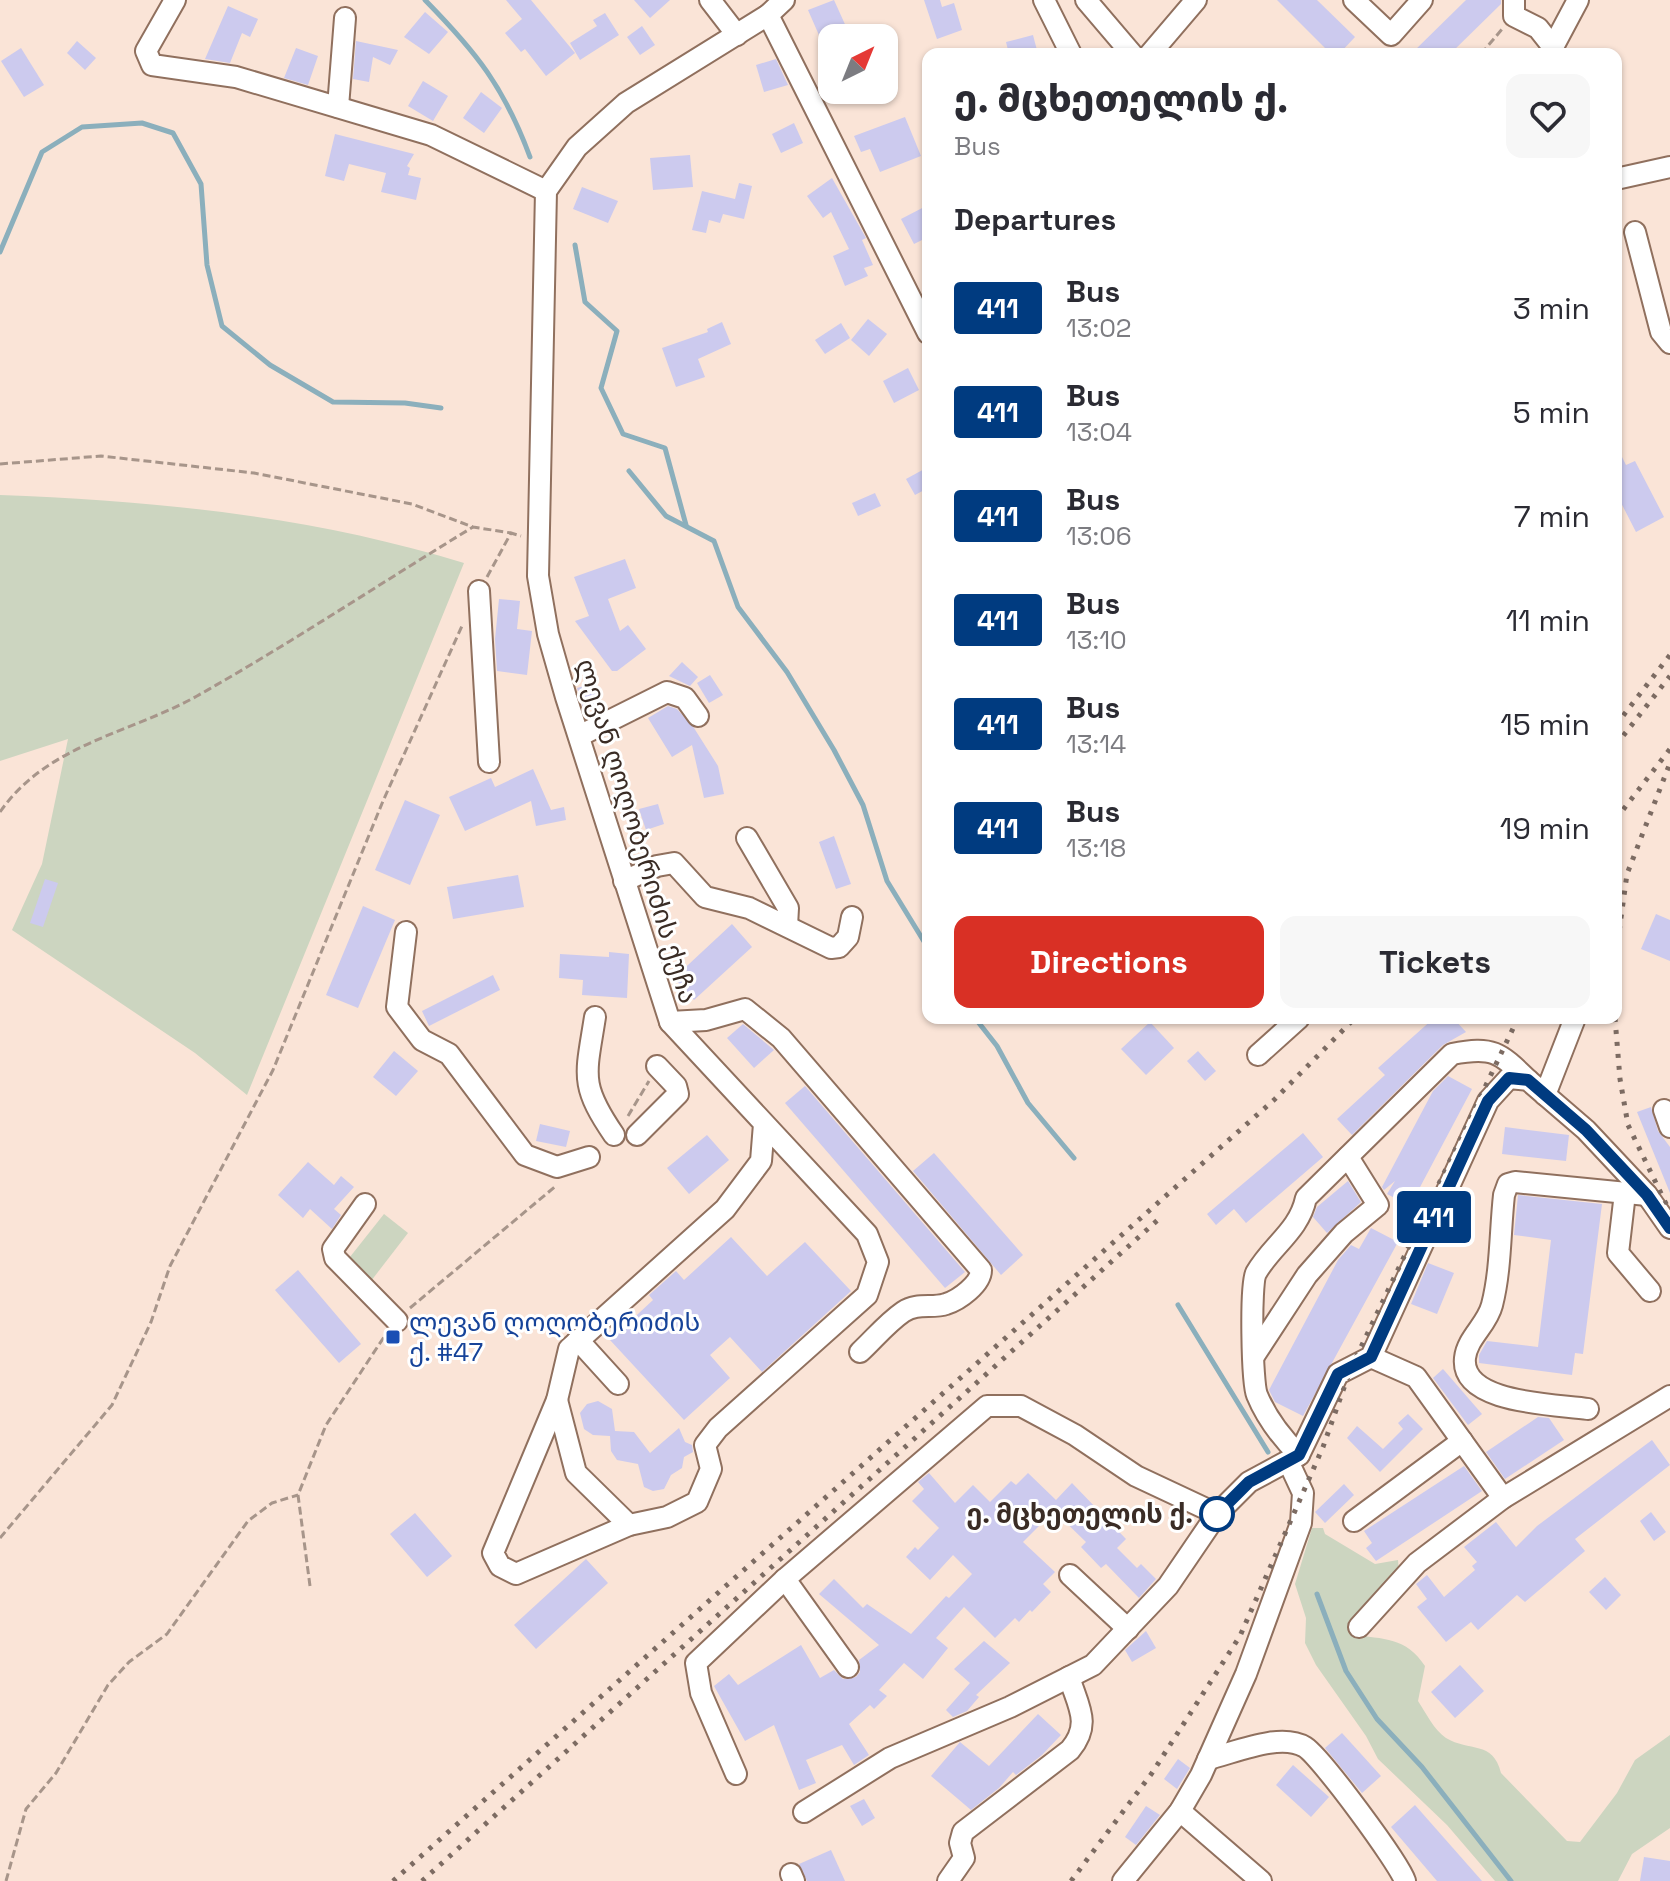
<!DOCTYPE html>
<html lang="en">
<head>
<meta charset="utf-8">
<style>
	:root { --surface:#fff; --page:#f7f7f7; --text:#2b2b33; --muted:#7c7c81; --accent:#d93025 }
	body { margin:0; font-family:"Space Grotesk","Noto Sans Georgian",sans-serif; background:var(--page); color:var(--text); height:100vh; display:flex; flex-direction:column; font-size:30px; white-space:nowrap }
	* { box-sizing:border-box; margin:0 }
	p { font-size:26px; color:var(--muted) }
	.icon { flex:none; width:44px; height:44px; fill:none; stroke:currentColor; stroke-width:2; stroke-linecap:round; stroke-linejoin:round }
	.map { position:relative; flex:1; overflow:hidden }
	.drawer { position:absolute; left:922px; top:48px; width:700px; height:976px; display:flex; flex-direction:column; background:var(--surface); border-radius:16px; box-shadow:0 2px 6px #0004 }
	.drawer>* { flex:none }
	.badge { padding:0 16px; border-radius:6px; font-size:28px; line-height:52px }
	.needle { width:52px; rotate:43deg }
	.controls { position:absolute; left:818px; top:24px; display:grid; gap:16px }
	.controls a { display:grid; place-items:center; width:80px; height:80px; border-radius:16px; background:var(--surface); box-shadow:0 2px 6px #0004; font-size:40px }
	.map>.badge { position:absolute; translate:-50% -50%; box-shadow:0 0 0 4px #fff }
	h2 { padding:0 32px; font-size:30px; line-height:72px }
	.round { display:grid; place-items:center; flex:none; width:84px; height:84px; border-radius:16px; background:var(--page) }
	.headline { display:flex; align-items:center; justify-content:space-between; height:136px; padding:0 32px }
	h1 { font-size:38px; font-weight:800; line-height:60px }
	.primary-button { display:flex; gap:16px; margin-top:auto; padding:16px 32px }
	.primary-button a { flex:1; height:92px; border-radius:16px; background:var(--accent); color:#fff; font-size:32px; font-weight:800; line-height:92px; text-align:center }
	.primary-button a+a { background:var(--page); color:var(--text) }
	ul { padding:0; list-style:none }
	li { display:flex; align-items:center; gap:24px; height:104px; padding:0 32px }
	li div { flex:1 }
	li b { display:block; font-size:30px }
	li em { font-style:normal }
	li .badge { min-width:88px; font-weight:700; text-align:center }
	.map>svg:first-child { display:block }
</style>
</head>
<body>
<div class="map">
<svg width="1670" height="1881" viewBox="0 0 1670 1881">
	<rect width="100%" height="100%" fill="#fae4d7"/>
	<g fill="#ccd5c0">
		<path d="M0,495C158,501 312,516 464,563L247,1095L195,1053L12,930L42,864L68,739L0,761Z"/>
		<polygon points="384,1214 408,1233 371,1281 346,1262"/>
		<path d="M1312,1528H1323L1325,1534L1375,1564L1398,1560L1399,1572L1353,1625L1352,1635C1384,1639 1406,1637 1425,1666L1418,1701C1426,1713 1434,1730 1446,1738C1469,1752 1493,1740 1501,1773L1567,1841L1580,1842L1617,1793L1635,1760L1670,1735V1828L1632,1854L1618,1881H1495L1447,1825L1378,1759L1366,1736L1316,1665L1305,1643L1306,1618L1295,1584Z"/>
	</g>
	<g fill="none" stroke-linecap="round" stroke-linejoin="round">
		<g stroke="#8bafbc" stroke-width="5">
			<path d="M425,0C477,53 504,87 530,157"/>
			<polyline points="575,245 585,302 617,331 601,388 623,434 665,448 686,525"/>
			<polyline points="0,252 42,152 82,127 142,123 173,133 201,184 207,265 222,326 270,365 333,402 405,403 441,408"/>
			<polyline points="629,471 666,516 714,541 738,607 787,672 834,750 863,805 887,881 928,948"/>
			<polyline points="975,1018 997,1046 1028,1103 1074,1158"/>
			<polyline points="1178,1305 1268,1452"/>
			<polyline points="1317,1594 1346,1671 1377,1719 1422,1767 1511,1881"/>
		</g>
	</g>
	<g fill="#cccaee">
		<polygon points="506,0 531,0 575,53 546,76 525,49 521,52 505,33 522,19"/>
		<polygon points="634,0 670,0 650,18"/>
		<polygon points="834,0 848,31 832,38 832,65 808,10"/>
		<polygon points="924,0 940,0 942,7 954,3 962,30 937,39"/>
		<polygon points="1277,0 1317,0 1355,37 1339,54 1331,54"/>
		<polygon points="1466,0 1501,0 1501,4 1450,54 1411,54"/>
		<polygon points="228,6 258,19 250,37 242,33 230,63 205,59"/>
		<polygon points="425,12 448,32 429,54 404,37"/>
		<polygon points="605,13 619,35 580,60 570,43 597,26 593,20"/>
		<polygon points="642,26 655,45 640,55 627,37"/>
		<polygon points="1033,35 1038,54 1009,54 1006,42"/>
		<polygon points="77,41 96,58 85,70 67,53"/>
		<polygon points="356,41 398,50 390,65 373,57 369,82 353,79"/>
		<polygon points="21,48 44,85 24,97 1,61"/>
		<polygon points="296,48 318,56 308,85 284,78"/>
		<polygon points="776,59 788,85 764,92 756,65"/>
		<polygon points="423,81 448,96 433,121 408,106"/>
		<polygon points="481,92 502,108 484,133 463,118"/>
		<polygon points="905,117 921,156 880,172 870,149 861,152 854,136"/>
		<polygon points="794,123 803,143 781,153 772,134"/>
		<polygon points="335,134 414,154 407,166 410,168 408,175 421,178 416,200 381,192 386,173 349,164 344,181 325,176"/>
		<polygon points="690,155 693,187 653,190 650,158"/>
		<polygon points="832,178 866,238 862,240 873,265 864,268 868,276 845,286 833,256 849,249 831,212 823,218 807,196"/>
		<polygon points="739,183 752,186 744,219 723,214 720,223 709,220 706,233 692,230 702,191 735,199"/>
		<polygon points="582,187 618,201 608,223 573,209"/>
		<polygon points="928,205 928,237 914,244 901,219"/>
		<polygon points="868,319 887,334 869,356 851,340"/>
		<polygon points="722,322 731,344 698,359 705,377 676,387 662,348 708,332 707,329"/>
		<polygon points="841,323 850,338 825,354 815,340"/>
		<polygon points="908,368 919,390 894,403 883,381"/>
		<polygon points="1616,445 1626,465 1635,461 1664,517 1636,532 1616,493"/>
		<polygon points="928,467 928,488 915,495 906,479"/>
		<polygon points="875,493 881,506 858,516 852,503"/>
		<polygon points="625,559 636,588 608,599 620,631 628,625 646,649 617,671 612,671 575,621 589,616 574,577"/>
		<polygon points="499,599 520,601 517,629 532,631 527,675 497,671 495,639"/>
		<polygon points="682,662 698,677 690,686 669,676"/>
		<polygon points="710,675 723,695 709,703 697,683"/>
		<polygon points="594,683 601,706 584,712 577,688"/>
		<polygon points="668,706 677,709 694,728 718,766 724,794 704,798 692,745 672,757 648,718"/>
		<polygon points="533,769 551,810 564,807 566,820 536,826 531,801 465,831 449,797 491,778 495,787"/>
		<polygon points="405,800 440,815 410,885 375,870"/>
		<polygon points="658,804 664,824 646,830 639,809"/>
		<polygon points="834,836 851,884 836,889 819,842"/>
		<polygon points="518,875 524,907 453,919 447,887"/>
		<polygon points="45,879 58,883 43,927 30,923"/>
		<polygon points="363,906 395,920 358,1008 326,995"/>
		<polygon points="1656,914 1670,920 1670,961 1641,949"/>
		<polygon points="732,924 752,947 694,1000 674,978"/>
		<polygon points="609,952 629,954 627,998 582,995 583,980 559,978 560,954 609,957"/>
		<polygon points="493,975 500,990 429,1026 422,1011"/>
		<polygon points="1434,1018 1453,1018 1466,1032 1443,1045 1352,1135 1337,1119 1385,1075 1378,1068"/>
		<polygon points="1150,1022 1174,1048 1146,1075 1121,1049"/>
		<polygon points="743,1024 774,1050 754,1068 727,1038"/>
		<polygon points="394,1051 418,1071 396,1096 373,1077"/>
		<polygon points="1198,1051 1216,1071 1205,1081 1187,1061"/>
		<polygon points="1448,1076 1472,1089 1410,1206 1387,1194 1395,1181 1384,1190 1382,1187 1433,1091"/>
		<polygon points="805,1086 965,1272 945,1288 785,1103"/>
		<polygon points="1651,1107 1658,1131 1670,1147 1670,1193 1637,1112"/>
		<polygon points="540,1124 570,1131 566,1147 536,1141"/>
		<polygon points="1505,1127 1569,1135 1566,1161 1502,1154"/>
		<polygon points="1303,1133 1323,1157 1246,1223 1234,1209 1216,1225 1207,1214"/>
		<polygon points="707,1135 729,1160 689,1194 667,1168"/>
		<polygon points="934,1153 1023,1255 1001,1275 913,1171"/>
		<polygon points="308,1162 334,1185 341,1176 354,1187 334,1209 341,1215 332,1229 310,1209 303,1218 278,1195"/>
		<polygon points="1348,1181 1361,1202 1327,1233 1313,1217 1317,1207"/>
		<polygon points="1518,1195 1602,1204 1583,1354 1575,1353 1572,1375 1479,1363 1479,1355 1487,1341 1538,1347 1551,1240 1514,1235"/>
		<polygon points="1371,1228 1398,1242 1303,1416 1275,1402 1269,1390 1338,1260 1351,1245 1359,1249"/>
		<polygon points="731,1237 767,1276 805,1242 851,1291 762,1372 730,1337 710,1355 730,1378 684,1420 610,1340 653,1300 649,1295 676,1271 684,1280"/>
		<polygon points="1428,1263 1454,1273 1437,1314 1411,1304"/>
		<polygon points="298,1270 361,1344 339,1363 275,1290"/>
		<polygon points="1443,1369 1482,1414 1468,1425 1433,1378"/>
		<polygon points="598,1401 612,1409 615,1431 634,1432 650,1453 679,1428 685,1442 692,1445 693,1452 684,1457 682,1468 671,1475 664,1489 653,1491 644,1487 638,1464 617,1460 611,1451 610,1436 593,1435 584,1429 580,1413 587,1404"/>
		<polygon points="1408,1414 1423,1429 1380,1472 1347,1438 1357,1426 1383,1449 1403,1429 1398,1423"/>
		<polygon points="1538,1417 1549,1418 1564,1440 1505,1479 1486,1452"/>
		<polygon points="1652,1440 1670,1465 1575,1539 1585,1551 1525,1602 1517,1595 1478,1630 1471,1622 1446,1642 1417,1607 1427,1599 1416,1584 1427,1575 1444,1597 1475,1570 1472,1566 1477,1562 1464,1547 1496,1522 1516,1547 1537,1526"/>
		<polygon points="1464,1466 1482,1491 1376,1561 1366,1548 1372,1543 1364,1531"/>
		<polygon points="929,1473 955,1503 973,1485 990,1502 1011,1481 1016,1485 1028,1473 1056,1500 1072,1483 1126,1539 1117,1548 1137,1568 1141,1564 1156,1579 1139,1598 1106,1564 1101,1568 1081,1547 1086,1542 1054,1511 1023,1542 1055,1572 1043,1584 1051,1592 1032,1612 1030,1610 1019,1622 1015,1618 995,1638 964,1607 936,1638 948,1648 923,1679 904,1663 879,1690 887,1696 874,1709 870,1705 849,1724 869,1755 854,1765 842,1745 806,1760 816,1783 799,1790 774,1725 745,1741 714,1686 729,1674 738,1685 801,1645 820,1678 834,1670 843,1679 856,1677 860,1672 859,1660 879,1645 819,1594 834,1579 863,1608 867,1604 911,1634 946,1596 949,1598 972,1574 953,1555 930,1580 906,1557 915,1547 918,1550 939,1528 912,1501 924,1489 918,1482"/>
		<polygon points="1344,1484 1354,1495 1325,1523 1315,1512"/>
		<polygon points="1651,1512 1666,1532 1654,1541 1640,1521"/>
		<polygon points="415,1513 452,1556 427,1577 390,1534"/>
		<polygon points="586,1559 608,1583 536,1649 514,1625"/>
		<polygon points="1605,1577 1621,1595 1606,1610 1589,1592"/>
		<polygon points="1146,1631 1156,1648 1132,1662 1125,1650"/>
		<polygon points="984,1641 1010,1663 976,1695 979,1697 967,1711 953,1717 946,1710 970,1683 954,1669"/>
		<polygon points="1460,1665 1484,1691 1455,1718 1431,1692"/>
		<polygon points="1038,1714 1061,1735 1042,1755 1016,1775 1013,1772 999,1788 971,1810 931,1776 960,1742 989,1766"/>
		<polygon points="1342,1733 1381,1776 1362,1793 1325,1748"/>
		<polygon points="1178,1759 1190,1768 1177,1789 1164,1779"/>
		<polygon points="1293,1765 1329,1797 1311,1817 1276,1785"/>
		<polygon points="864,1799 875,1818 862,1826 850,1806"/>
		<polygon points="1415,1805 1482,1881 1437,1881 1391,1827"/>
		<polygon points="1146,1806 1160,1815 1136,1845 1125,1837"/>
		<polygon points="831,1850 845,1881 807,1881 799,1864"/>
		<polygon points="1644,1857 1670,1861 1670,1881 1640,1881"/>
	</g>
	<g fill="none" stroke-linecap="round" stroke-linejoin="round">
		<defs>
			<g id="minor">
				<polyline points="175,0 146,51 152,65 236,77 431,135 546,191"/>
				<polyline points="710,0 737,35"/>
				<polyline points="1044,0 1071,54"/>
				<polyline points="1086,0 1132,54"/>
				<polyline points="1354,0 1391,35 1422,0"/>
				<polyline points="1514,0 1514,16 1538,28 1553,47 1550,54"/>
				<polyline points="768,15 928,333"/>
				<polyline points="1553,47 1578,0"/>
				<polyline points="1150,54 1196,0"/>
				<polyline points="338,107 345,18"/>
				<polyline points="1616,179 1670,167"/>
				<polyline points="1635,232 1661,332 1670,343"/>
				<polyline points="479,591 489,762"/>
				<polyline points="579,736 667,692 685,698 698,716"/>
				<polyline points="747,838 788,908 787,926"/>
				<polyline points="624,881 657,866 674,863 705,897 749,908 831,948 839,947 848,937 852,917"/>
				<polyline points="406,932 397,1007 422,1040 449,1054 525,1155 557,1167 589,1157"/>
				<path d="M595,1017C586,1075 579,1084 614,1135"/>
				<path d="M670,1022L706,1020L745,1009L781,1038L981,1270C981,1284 959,1300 946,1304C932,1309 918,1302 903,1312C887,1323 874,1339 860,1352"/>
				<polyline points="1258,1055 1299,1018"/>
				<polyline points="1545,1095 1575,1018"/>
				<polyline points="1664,1110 1670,1127"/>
				<polyline points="764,1124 761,1161 725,1209 569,1349 557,1400 493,1553 500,1566 516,1574 629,1525 667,1517 697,1502 711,1469 705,1445 718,1428 867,1295 878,1262 867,1234 670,1022 566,697 548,634 538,576 546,191 577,147 626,103 768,15 784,0"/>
				<polyline points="637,1135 678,1094 676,1086 657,1066"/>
				<polyline points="1625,1193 1618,1253 1650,1291"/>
				<polyline points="365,1204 333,1249 335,1258 397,1321"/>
				<polyline points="578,1340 618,1384"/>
				<polyline points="1254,1356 1307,1275 1344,1233 1378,1205 1348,1157"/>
				<polyline points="1371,1357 1416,1377 1503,1498"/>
				<polyline points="557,1400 576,1473 629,1525"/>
				<path d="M1588,1409C1555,1404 1460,1404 1465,1358C1467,1338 1487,1325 1492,1305C1501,1270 1500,1231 1504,1195L1508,1184L1515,1182L1647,1195"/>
				<path d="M1299,1455C1282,1438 1266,1417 1257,1395C1252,1383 1250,1285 1256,1273C1272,1245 1299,1231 1306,1198L1452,1054C1493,1046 1499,1052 1528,1080"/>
				<polyline points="1354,1521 1462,1441"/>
				<polyline points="1070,1575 1128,1629"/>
				<polyline points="785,1579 848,1667"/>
				<polyline points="1359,1627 1417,1563 1503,1498 1670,1396"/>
				<path d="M1208,1759C1234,1753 1280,1732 1305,1747C1321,1757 1399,1863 1405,1881"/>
				<polyline points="736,1774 701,1693 696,1663 785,1579 987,1406 1021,1406 1075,1435 1136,1476 1217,1514"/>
				<polyline points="1180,1811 1261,1881"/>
				<polyline points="804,1812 890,1758 1010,1707 1093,1665 1168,1586 1217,1514 1249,1482 1299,1455 1338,1374 1371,1357 1488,1101 1509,1078 1528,1080 1586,1130 1647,1195 1670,1228"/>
				<polyline points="791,1874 794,1881"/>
				<path d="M948,1881L964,1858L960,1843L963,1832L1070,1750C1092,1724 1078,1706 1069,1677"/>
				<polyline points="1123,1881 1180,1811 1201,1775 1246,1674 1301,1523 1303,1493 1289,1463"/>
			</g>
		</defs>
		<use href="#minor" stroke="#90705e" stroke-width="24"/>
		<g stroke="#a7958a" stroke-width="3" stroke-dasharray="8 4" stroke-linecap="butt">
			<polyline points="1481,54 1503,28"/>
			<polyline points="0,464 101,456 254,473 412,504 473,527 511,533"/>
			<polyline points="487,577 511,533 521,536"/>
			<path d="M0,812C47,744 129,734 197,696C291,643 381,583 473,527"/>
			<polyline points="628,1116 649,1081"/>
			<polyline points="410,1308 557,1185"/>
			<polyline points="0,1538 112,1405 151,1322 170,1266 273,1070 383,801 462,626"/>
			<polyline points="310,1586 298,1495 326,1425 386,1334"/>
			<polyline points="6,1881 26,1809 56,1773 108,1685 129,1662 167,1634 248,1521 272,1503 298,1495"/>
		</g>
		<use href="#minor" stroke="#fff" stroke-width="20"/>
		<g stroke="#7c6b62" stroke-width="5" stroke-dasharray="4 8" stroke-linecap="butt">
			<polyline points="1616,725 1670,655"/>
			<polyline points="1616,745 1670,676"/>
			<polyline points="1616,819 1670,749"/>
			<polyline points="1616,954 1627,874 1670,763"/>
			<polyline points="1615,1018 1620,1079 1628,1125 1670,1212"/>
			<polyline points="393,1881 1275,1099 1355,1018"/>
			<polyline points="422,1881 1160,1218"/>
			<polyline points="1071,1881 1152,1773 1240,1636 1323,1447 1351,1368 1518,1018"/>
		</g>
	</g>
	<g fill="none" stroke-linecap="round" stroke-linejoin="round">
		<defs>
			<polyline id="line" points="1217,1514 1249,1482 1299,1455 1338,1374 1371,1357 1488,1101 1509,1078 1528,1080 1586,1130 1647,1195 1670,1228"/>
		</defs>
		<use href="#line" stroke="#fff" stroke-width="18"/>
		<use href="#line" stroke="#003b80" stroke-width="12"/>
	</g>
	<rect fill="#1a4fb4" stroke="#fff" stroke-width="3" x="385" y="1329" width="16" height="16" rx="4"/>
	<circle fill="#fff" stroke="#003b80" stroke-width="4" cx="1217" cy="1514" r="16"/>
	<g text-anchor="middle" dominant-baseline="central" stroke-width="6" stroke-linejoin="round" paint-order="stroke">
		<g font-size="26" fill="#3a2c25" stroke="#fff">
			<text transform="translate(637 831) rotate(73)">ლევან ღოღობერიძის ქუჩა</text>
		</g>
		<g font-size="26" fill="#164399" stroke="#fff" text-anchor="start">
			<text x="409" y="1322">ლევან ღოღობერიძის<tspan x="409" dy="30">ქ. #47</tspan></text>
		</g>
		<g font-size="26" font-weight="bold" fill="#3a2c25" stroke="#fff" text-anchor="end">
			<text x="1193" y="1514">ე. მცხეთელის ქ.</text>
		</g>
	</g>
</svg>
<div class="controls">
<a><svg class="needle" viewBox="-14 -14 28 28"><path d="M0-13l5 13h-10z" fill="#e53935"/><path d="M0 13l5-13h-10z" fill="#7c7c81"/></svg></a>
</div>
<b class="badge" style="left:1434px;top:1217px;background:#003b80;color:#fff">411</b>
<section class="drawer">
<div class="headline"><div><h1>ე. მცხეთელის ქ.</h1><p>Bus</p></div><a class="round"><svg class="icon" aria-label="heart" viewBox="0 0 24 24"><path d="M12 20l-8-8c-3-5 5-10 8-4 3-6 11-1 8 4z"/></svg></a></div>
<h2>Departures</h2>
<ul>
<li><span class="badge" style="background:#003b80;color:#fff">411</span><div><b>Bus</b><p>13:02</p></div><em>3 min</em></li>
<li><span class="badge" style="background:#003b80;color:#fff">411</span><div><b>Bus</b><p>13:04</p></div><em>5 min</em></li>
<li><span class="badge" style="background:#003b80;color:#fff">411</span><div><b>Bus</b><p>13:06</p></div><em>7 min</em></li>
<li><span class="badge" style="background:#003b80;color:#fff">411</span><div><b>Bus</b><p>13:10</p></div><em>11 min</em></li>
<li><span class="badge" style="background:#003b80;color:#fff">411</span><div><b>Bus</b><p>13:14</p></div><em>15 min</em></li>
<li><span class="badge" style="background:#003b80;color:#fff">411</span><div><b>Bus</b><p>13:18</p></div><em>19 min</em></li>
</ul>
<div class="primary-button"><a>Directions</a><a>Tickets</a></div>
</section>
</div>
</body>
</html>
